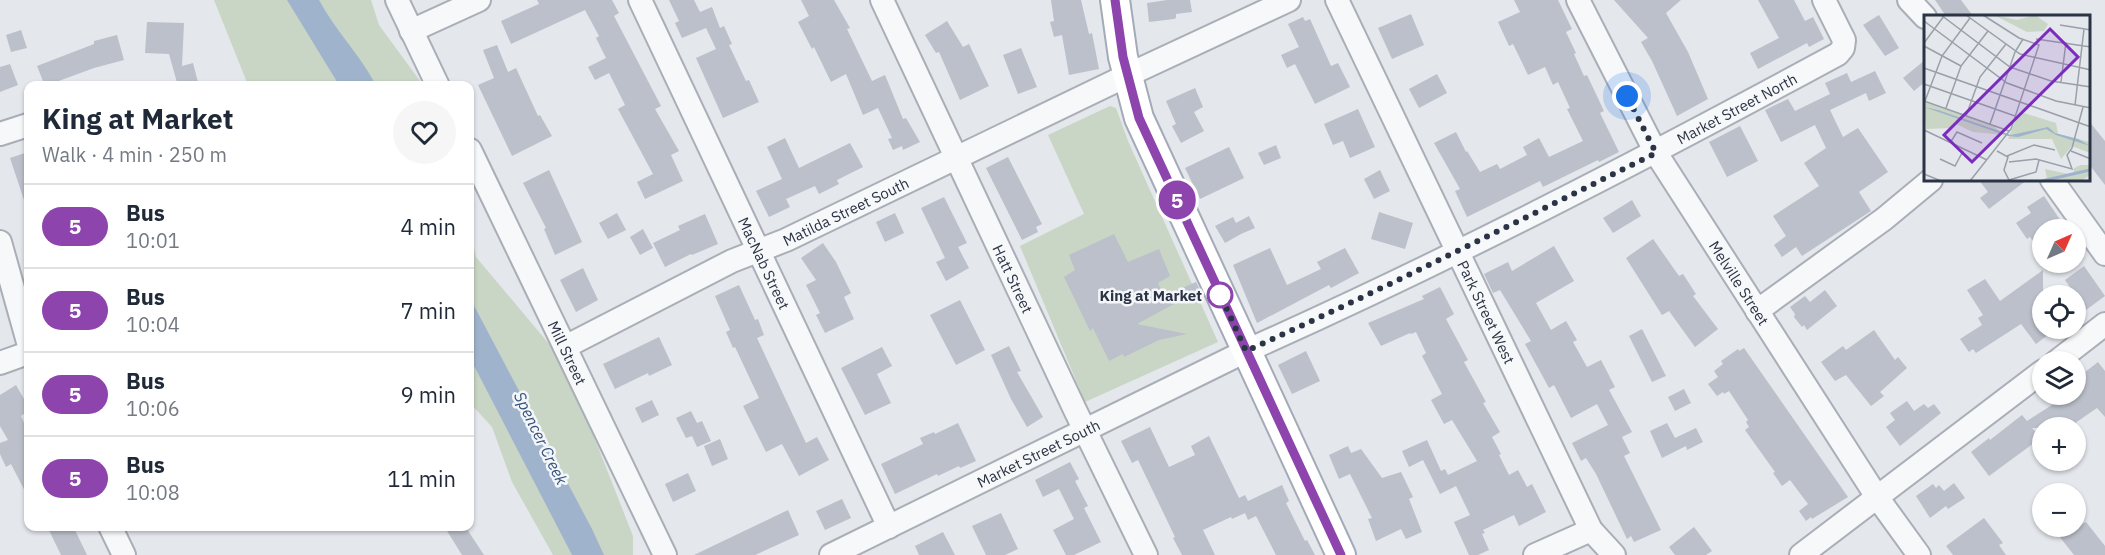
<!DOCTYPE html>
<html lang="en">
<head>
<meta charset="utf-8">
<style>
	:root { --surface:#fff; --page:#f6f6f7; --text:#1f2937; --muted:#747a83; --line:#e0e1e3 }
	body { margin:0; font-family:"IBM Plex Sans",sans-serif; background:var(--page); color:var(--text); height:100vh; display:flex; flex-direction:column; font-size:22px; white-space:nowrap }
	* { box-sizing:border-box; margin:0 }
	p { font-size:20px; color:var(--muted) }
	.icon { flex:none; width:33px; height:33px; fill:none; stroke:currentColor; stroke-width:2; stroke-linecap:round; stroke-linejoin:round }
	.map { position:relative; flex:1; overflow:hidden }
	.sheet { position:absolute; left:24px; top:81px; width:450px; height:450px; display:flex; flex-direction:column; background:var(--surface); border-radius:12px; box-shadow:0 2px 4px #0004 }
	.sheet>* { flex:none }
	.badge { padding:0 12px; border-radius:20px; font-size:21px; line-height:39px }
	.needle { width:39px; rotate:45deg }
	.controls { position:absolute; left:2032px; top:219px; display:grid; gap:12px }
	.controls a { display:grid; place-items:center; width:54px; height:54px; border-radius:50%; background:var(--surface); box-shadow:0 2px 4px #0004; font-size:30px }
	.you { position:absolute; width:30px; height:30px; margin:-15px; border:4px solid #fff; border-radius:50%; background:#1a73e8; box-shadow:0 0 0 9px #1a73e833 }
	.map>.badge { position:absolute; translate:-50% -50%; box-shadow:0 0 0 3px #fff }
	.round { display:grid; place-items:center; flex:none; width:63px; height:63px; border-radius:32px; background:var(--page) }
	.headline { display:flex; align-items:center; justify-content:space-between; height:102px; padding:0 18px }
	h1 { font-size:28px; font-weight:800; line-height:45px }
	ul { padding:0; list-style:none }
	li { display:flex; align-items:center; gap:18px; height:84px; padding:0 18px; border-top:2px solid var(--line) }
	li div { flex:1 }
	li b { display:block; font-size:22px }
	li em { font-style:normal }
	li .badge { min-width:66px; font-weight:700; text-align:center }
	.map>svg:first-child { display:block }
</style>
</head>
<body>
<div class="map">
<svg width="2105" height="555" viewBox="0 0 2105 555">
	<rect width="100%" height="100%" fill="#e4e7ec"/>
	<g fill="#c9d6c5">
		<polygon points="214,0 371,0 379,25 423,85 248,85"/>
		<polygon points="1110,106 1116,108 1128,141 1218,342 1085,402 1020,246 1084,214 1048,135"/>
		<polygon points="470,233 476,257 565,363 633,536 633,555 553,555 512,482 492,427 470,403"/>
	</g>
	<g fill="#9fb4cc">
		<path d="M287,0H319C335,30 360,55 376,85H339Z"/>
		<polygon points="470,298 592,529 604,555 572,555 470,358"/>
	</g>
	<g fill="#bbc0ca">
		<polygon points="537,0 612,0 619,13 614,16 661,106 655,109 679,151 671,155 683,181 645,199 637,182 653,174 618,109 625,105 609,73 595,80 588,67 606,58 596,38 599,36 585,10 511,44 501,21 539,4"/>
		<polygon points="669,0 694,0 700,12 712,7 720,28 724,26 732,44 729,45 746,81 749,80 759,102 723,118 696,58 716,49 706,28 682,38 675,23 679,21"/>
		<polygon points="801,0 834,0 850,28 847,29 872,81 885,75 903,119 906,118 920,142 903,150 902,146 893,150 888,139 892,138 878,108 863,115 846,74 831,82 814,47 812,49 798,22 809,16"/>
		<polygon points="1051,0 1081,0 1089,34 1092,33 1099,69 1069,75 1062,35 1054,37 1050,22 1054,21"/>
		<polygon points="1167,0 1190,0 1192,12 1176,14 1176,18 1174,19 1149,22 1147,3"/>
		<polygon points="1514,0 1558,0 1572,29 1566,32 1576,53 1574,54 1584,76 1587,75 1604,111 1600,113 1619,152 1599,162 1598,160 1543,187 1540,181 1467,217 1455,191 1460,189 1434,143 1456,132 1466,152 1467,151 1480,172 1497,164 1500,169 1527,155 1523,147 1539,138 1549,157 1583,141 1567,109 1570,108 1558,82 1553,85 1545,67 1528,75 1513,44 1509,46 1498,22 1520,12"/>
		<polygon points="1614,0 1681,0 1666,13 1688,52 1708,99 1677,116 1652,61 1641,42 1648,38"/>
		<polygon points="1758,0 1794,0 1805,21 1813,17 1824,39 1809,47 1807,43 1758,69 1750,53 1779,38"/>
		<polygon points="1935,0 1961,0 1973,16 1946,16"/>
		<polygon points="1411,14 1424,45 1392,59 1378,28"/>
		<polygon points="1879,15 1899,48 1885,56 1863,25"/>
		<polygon points="1303,17 1305,21 1310,19 1331,66 1338,63 1350,87 1315,104 1295,64 1287,68 1281,55 1299,47 1288,24"/>
		<polygon points="947,21 963,47 969,44 989,86 960,100 939,52 936,53 925,35"/>
		<polygon points="147,22 184,23 182,66 193,63 199,86 178,86 169,54 145,53"/>
		<polygon points="21,30 27,48 11,52 6,35"/>
		<polygon points="117,35 124,60 94,68 45,86 37,66 94,44 94,41"/>
		<polygon points="497,45 508,72 516,68 538,116 540,115 552,136 512,156 478,85 494,78 483,50"/>
		<polygon points="1021,48 1037,87 1018,94 1003,55"/>
		<polygon points="1925,60 1925,82 1914,91 1903,78"/>
		<polygon points="10,64 18,85 0,92 0,67"/>
		<polygon points="1875,71 1886,93 1869,101 1866,93 1830,110 1843,137 1858,128 1888,172 1859,192 1871,211 1802,256 1796,247 1782,257 1774,245 1786,236 1773,216 1819,186 1804,163 1826,148 1815,125 1781,142 1765,110 1788,99 1795,111 1830,94 1825,83 1847,73 1851,82"/>
		<polygon points="1437,74 1447,93 1419,108 1409,89"/>
		<polygon points="1195,88 1203,107 1194,112 1204,131 1181,143 1172,126 1176,124 1166,101"/>
		<polygon points="1358,109 1375,147 1350,158 1343,141 1333,145 1324,124"/>
		<polygon points="2088,120 2105,141 2105,185 2088,163"/>
		<polygon points="1740,126 1758,161 1727,177 1709,142"/>
		<polygon points="785,138 799,168 850,143 863,167 837,180 839,184 819,194 815,186 786,199 790,207 769,217 756,191 782,179 767,147"/>
		<polygon points="1276,145 1281,158 1264,165 1258,153"/>
		<polygon points="1229,147 1244,178 1200,199 1185,168"/>
		<polygon points="28,152 28,206 26,206 10,158"/>
		<polygon points="1008,157 1042,224 1036,227 1038,232 1022,240 986,168"/>
		<polygon points="549,170 582,242 555,255 544,229 546,228 523,183"/>
		<polygon points="1380,170 1390,191 1374,199 1364,179"/>
		<polygon points="1979,180 2027,180 1989,209 1980,198 1988,192"/>
		<polygon points="2044,196 2067,230 2043,230 2043,255 2030,237 2027,239 2016,223 2031,213 2027,207"/>
		<polygon points="944,197 967,243 958,247 969,268 946,281 936,262 945,258 921,208"/>
		<polygon points="1632,200 1641,216 1613,233 1603,218"/>
		<polygon points="1379,212 1413,223 1405,249 1371,239"/>
		<polygon points="617,213 626,230 608,239 599,223"/>
		<polygon points="895,213 904,233 885,242 876,222"/>
		<polygon points="705,214 718,244 692,255 691,254 665,267 653,243 680,230 678,226"/>
		<polygon points="1249,216 1255,228 1241,234 1225,243 1215,226 1233,217 1236,223"/>
		<polygon points="643,229 653,248 640,255 630,237"/>
		<polygon points="1114,234 1128,262 1159,249 1170,276 1158,283 1164,296 1196,282 1200,290 1137,324 1187,334 1159,340 1124,357 1123,354 1109,361 1093,328 1090,331 1064,277 1075,270 1069,255"/>
		<polygon points="1653,239 1679,276 1683,274 1696,294 1693,296 1718,329 1695,347 1669,311 1662,315 1626,258"/>
		<polygon points="823,243 836,262 851,293 844,297 854,319 825,333 816,315 820,313 806,285 816,280 801,258"/>
		<polygon points="1554,246 1574,281 1536,303 1551,330 1566,321 1577,340 1573,342 1587,367 1601,360 1615,387 1609,390 1632,432 1622,437 1630,453 1624,456 1661,530 1634,542 1631,536 1627,539 1596,474 1586,458 1581,461 1572,443 1608,425 1597,404 1571,418 1554,385 1549,388 1525,344 1531,341 1500,290 1493,293 1484,274 1508,262 1512,271"/>
		<polygon points="1270,248 1287,285 1321,269 1317,262 1345,248 1359,273 1331,288 1329,285 1257,323 1233,265"/>
		<polygon points="2084,266 2105,296 2086,310 2065,280"/>
		<polygon points="583,268 598,300 576,312 560,280"/>
		<polygon points="2043,270 2043,328 2057,328 2036,344 2021,324 1976,353 1973,349 1969,352 1960,339 1982,325 1978,318 1983,315 1967,290 1985,279 2000,301"/>
		<polygon points="739,285 755,320 758,319 764,335 757,338 806,443 817,437 829,460 799,476 782,444 766,452 743,406 759,398 735,347 733,348 726,332 730,330 715,296"/>
		<polygon points="1440,287 1454,314 1446,319 1468,360 1464,362 1486,402 1483,403 1500,432 1492,437 1501,454 1499,455 1509,475 1518,470 1527,487 1532,484 1546,512 1519,526 1514,515 1483,530 1485,533 1482,534 1489,550 1478,555 1469,555 1454,522 1470,515 1456,486 1440,494 1423,460 1409,467 1402,451 1427,440 1441,471 1445,469 1448,475 1477,461 1452,420 1444,424 1431,400 1442,394 1422,356 1426,353 1416,332 1411,334 1410,333 1381,346 1368,323 1424,299 1422,296"/>
		<polygon points="1825,290 1837,306 1807,330 1804,325 1802,327 1794,317 1795,314 1790,307 1805,296 1810,302"/>
		<polygon points="960,300 985,350 956,365 930,315"/>
		<polygon points="1642,329 1666,376 1652,382 1629,336"/>
		<polygon points="1874,330 1895,360 1898,357 1907,368 1880,392 1884,396 1871,406 1846,375 1835,381 1821,362 1843,346 1846,350"/>
		<polygon points="659,337 672,365 649,376 648,373 615,389 603,364"/>
		<polygon points="1009,346 1021,371 1017,372 1043,417 1027,427 1011,399 991,355"/>
		<polygon points="882,347 892,366 877,374 891,403 865,415 841,368"/>
		<polygon points="1744,348 1848,497 1812,519 1811,517 1806,521 1799,511 1808,504 1790,480 1782,486 1773,473 1775,472 1745,430 1749,427 1746,422 1748,420 1729,391 1724,394 1723,392 1717,396 1708,384 1718,377 1714,371 1723,364 1721,361 1738,349 1739,351"/>
		<polygon points="1306,351 1320,381 1292,394 1278,365"/>
		<polygon points="2098,362 2105,371 2105,417 2097,408 2068,428 2032,428 2041,438 1989,476 1971,452 1989,438 1990,440 2022,415 2027,421 2069,394 2076,394 2076,390 2081,386 2076,379"/>
		<polygon points="16,385 28,406 28,411 21,416 28,432 28,497 11,464 6,467 0,454 0,443 8,440 0,426 0,395"/>
		<polygon points="1684,389 1691,403 1675,411 1668,397"/>
		<polygon points="652,400 659,415 642,423 635,408"/>
		<polygon points="1907,401 1914,411 1924,404 1928,408 1934,404 1941,413 1900,446 1886,427 1895,420 1890,413"/>
		<polygon points="691,411 697,423 702,421 711,441 697,447 692,436 686,438 676,418"/>
		<polygon points="958,423 976,461 960,468 959,466 938,476 937,474 895,494 881,464 923,444 920,438 934,432 935,434"/>
		<polygon points="1667,423 1675,438 1696,428 1703,442 1687,450 1686,446 1662,458 1650,431"/>
		<polygon points="1150,427 1169,467 1195,455 1191,446 1209,436 1239,498 1245,495 1248,501 1282,485 1289,501 1286,503 1305,541 1307,540 1315,555 1276,555 1256,516 1248,520 1245,513 1232,519 1231,517 1203,530 1215,555 1182,555 1173,538 1175,537 1138,460 1132,463 1121,441"/>
		<polygon points="720,439 728,459 712,466 704,446"/>
		<polygon points="1348,446 1351,453 1361,449 1382,478 1401,472 1413,497 1409,499 1422,532 1406,539 1401,529 1376,541 1368,519 1372,518 1350,474 1339,479 1329,455"/>
		<polygon points="1070,462 1079,479 1075,481 1088,506 1084,508 1101,542 1074,555 1066,555 1053,530 1074,519 1059,489 1043,497 1035,480"/>
		<polygon points="688,473 696,491 673,502 665,484"/>
		<polygon points="1954,483 1965,498 1948,509 1946,506 1930,518 1916,496 1933,484 1936,488 1939,485 1944,491"/>
		<polygon points="842,499 851,518 825,530 816,511"/>
		<polygon points="788,510 799,535 755,555 694,555"/>
		<polygon points="1001,513 1018,549 1005,555 986,555 972,526"/>
		<polygon points="1984,518 2003,543 1999,545 2006,555 1953,555 1946,546"/>
		<polygon points="2086,522 2105,546 2105,555 2074,555 2055,531 2061,526 2079,526"/>
		<polygon points="47,526 73,526 87,555 61,555"/>
		<polygon points="444,526 465,526 484,555 462,555"/>
		<polygon points="1694,527 1712,551 1706,555 1675,555 1669,547"/>
		<polygon points="943,532 955,555 919,555 915,546"/>
	</g>
	<g fill="none" stroke-linecap="round" stroke-linejoin="round">
		<defs>
			<g id="minor">
				<polyline points="397,0 438,86"/>
				<path id="s1" d="M640,0L889,527"/>
				<path id="s2" d="M882,0L1076,412L1146,555"/>
				<path id="s3" d="M1337,0L1591,530L1614,555"/>
				<path id="s4" d="M1578,0L1656,153L1877,497L1919,555"/>
				<polyline points="1909,0 1925,17"/>
				<polyline points="411,31 479,0"/>
				<polyline points="0,134 28,125"/>
				<path id="s5" d="M470,150L665,555"/>
				<polyline points="2052,180 2105,254"/>
				<polyline points="0,242 28,342"/>
				<polyline points="1757,311 1884,219 1931,180"/>
				<path id="s6" d="M565,347L732,261L786,240L1128,75L1289,0"/>
				<polyline points="2056,362 2105,324"/>
				<polyline points="0,363 28,353"/>
				<polyline points="110,526 124,555"/>
				<path id="s7" d="M831,555L1246,351C1448,261 1644,159 1838,54L1843,48L1844,40L1824,0"/>
				<polyline points="1535,555 1591,530"/>
				<polyline points="1801,555 2043,371"/>
			</g>
			<polyline id="major" points="1115,0 1123,57 1139,118 1341,555"/>
		</defs>
		<use href="#minor" stroke="#a9aeb7" stroke-width="26"/>
		<use href="#major" stroke="#a3abb8" stroke-width="32"/>
		<use href="#minor" stroke="#f7f8fa" stroke-width="22"/>
		<use href="#major" stroke="#fff" stroke-width="28"/>
	</g>
	<g fill="none" stroke-linecap="round" stroke-linejoin="round">
		<defs>
			<polyline id="line" points="1115,0 1123,57 1139,118 1341,555"/>
		</defs>
		<use href="#line" stroke="#fff" stroke-width="14"/>
		<use href="#line" stroke="#8e44ad" stroke-width="9"/>
		<path stroke="#2b3445" stroke-width="6" stroke-dasharray="0 10.8" d="M1220,295L1219,292L1246,351C1384,289 1520,220 1656,153L1627,96"/>
	</g>
	<circle fill="#fff" stroke="#8e44ad" stroke-width="3" cx="1220" cy="295" r="12"/>
	<g text-anchor="middle" dominant-baseline="central" stroke-width="5" stroke-linejoin="round" paint-order="stroke">
		<g font-size="15" fill="#2b3445" stroke="#f4f6f9">
			<text stroke="none"><textPath href="#s7" startOffset="1010">Market Street North</textPath></text>
			<text stroke="none"><textPath href="#s6" startOffset="312">Matilda Street South</textPath></text>
			<text stroke="none"><textPath href="#s1" startOffset="291">MacNab Street</textPath></text>
			<text stroke="none"><textPath href="#s2" startOffset="308">Hatt Street</textPath></text>
			<text stroke="none"><textPath href="#s4" startOffset="326">Melville Street</textPath></text>
			<text stroke="none"><textPath href="#s3" startOffset="346">Park Street West</textPath></text>
			<text stroke="none"><textPath href="#s5" startOffset="225">Mill Street</textPath></text>
			<text stroke="none"><textPath href="#s7" startOffset="231">Market Street South</textPath></text>
		</g>
		<g font-size="15" font-weight="bold" fill="#2b3445" stroke="#f4f6f9" text-anchor="end">
			<text x="1202" y="295">King at Market</text>
		</g>
		<g font-size="16" font-style="italic" fill="#34527a" stroke="#f4f6f9">
			<text transform="translate(541 438) rotate(64)">Spencer Creek</text>
		</g>
	</g>
	<g transform="translate(1924 15)">
		<rect width="166" height="166" fill="#e4e7ec"/>
		<path d="M70,0L93,5L111,0L124,9L120,16L103,17ZM0,87L67,109L80,120L49,117L30,108L26,113L2,114ZM100,98L132,108L134,119L166,127V138L148,131L137,144L128,124H84L93,102ZM157,150H166V160L157,166L128,163L129,166H116L123,163L121,154L149,160L150,153Z" fill="#c9d6c5"/>
		<path d="M0,92L14,95L87,120L124,112L131,118L154,124L166,131L132,120L122,114L94,122L84,121Z" fill="#9fb4cc"/>
		<path fill="none" stroke="#9fb4cc" stroke-width="3" d="M118,166L166,155"/>
		<path fill="none" stroke="#9a9fa9" stroke-width="1.5" d="M17,0L86,52L127,66L167,72M42,0L96,39L167,55M0,6L83,68L132,86L167,93M136,10L167,15M112,24L167,32M0,28L20,1M0,31L37,51M0,53L167,112M137,67L142,27M0,69L91,101M0,86L85,116M1,86L18,41L46,3M151,90L160,14M22,93L37,51L64,16M42,101L56,62L82,29M66,109L91,37L99,24M0,115L63,145M26,128L33,117L58,128M73,136L84,142L80,155L85,165L112,157L115,145M147,136L167,144M83,141L110,130L131,135M16,144L31,151L39,136M85,147L112,144L148,154L143,140L148,133L159,92M0,159L17,166M46,166L87,114L115,30L95,23L59,0"/>
		<path fill="#7b2cbf" fill-opacity="0.15" stroke="#7b2cbf" stroke-width="3" d="M126,14L154,42L48,147L20,120Z"/>
		<rect width="166" height="166" fill="none" stroke="#2b3445" stroke-width="3"/>
	</g>
</svg>
<div class="controls">
<a><svg class="needle" viewBox="-14 -14 28 28"><path d="M0-13l5 13h-10z" fill="#e53935"/><path d="M0 13l5-13h-10z" fill="#747a83"/></svg></a>
<a><svg class="icon" aria-label="locate" viewBox="0 0 24 24"><circle cx="12" cy="12" r="6"/><path d="M12 2v4M12 18v4M2 12h4M18 12h4"/></svg></a>
<a><svg class="icon" aria-label="layers" viewBox="0 0 24 24"><path d="M12 4l9 5-9 5-9-5zM3 14l9 5 9-5"/></svg></a>
<a>+</a>
<a>−</a>
</div>
<div class="you" style="left:1627px;top:96px"></div>
<b class="badge" style="left:1177px;top:200px;background:#8e44ad;color:#fff">5</b>
<section class="sheet">
<div class="headline"><div><h1>King at Market</h1><p>Walk · 4 min · 250 m</p></div><a class="round"><svg class="icon" aria-label="heart" viewBox="0 0 24 24"><path d="M12 20l-8-8c-3-5 5-10 8-4 3-6 11-1 8 4z"/></svg></a></div>
<ul>
<li><span class="badge" style="background:#8e44ad;color:#fff">5</span><div><b>Bus</b><p>10:01</p></div><em>4 min</em></li>
<li><span class="badge" style="background:#8e44ad;color:#fff">5</span><div><b>Bus</b><p>10:04</p></div><em>7 min</em></li>
<li><span class="badge" style="background:#8e44ad;color:#fff">5</span><div><b>Bus</b><p>10:06</p></div><em>9 min</em></li>
<li><span class="badge" style="background:#8e44ad;color:#fff">5</span><div><b>Bus</b><p>10:08</p></div><em>11 min</em></li>
</ul>
</section>
</div>
</body>
</html>
